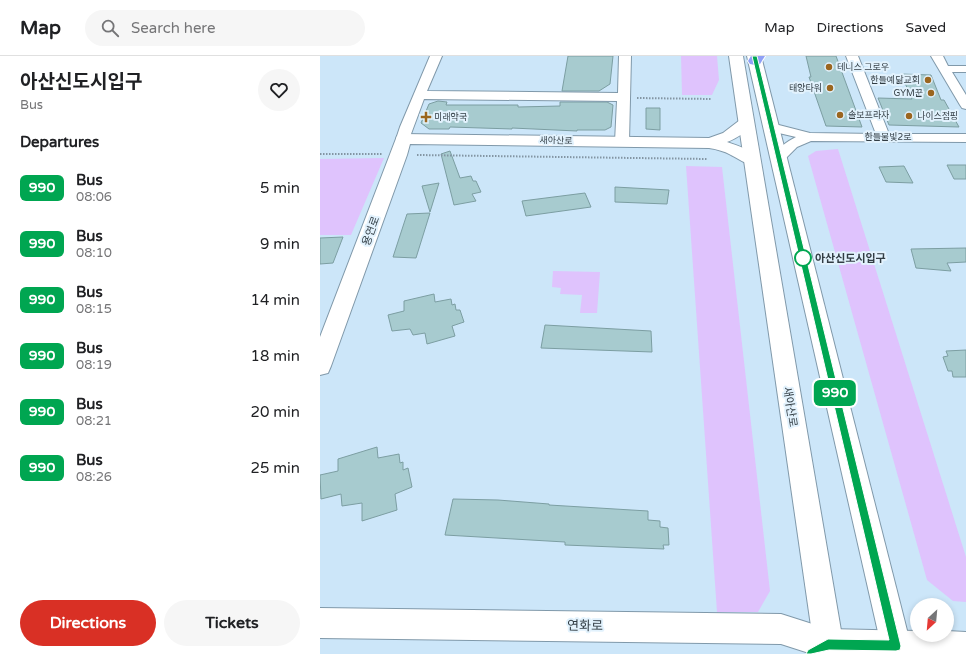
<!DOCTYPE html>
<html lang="en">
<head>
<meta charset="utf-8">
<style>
	:root { --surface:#fff; --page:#f6f6f6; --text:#202124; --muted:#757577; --line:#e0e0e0; --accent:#d93025 }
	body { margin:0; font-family:"Varela Round","Noto Sans KR",sans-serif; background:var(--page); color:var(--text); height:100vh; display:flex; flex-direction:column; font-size:15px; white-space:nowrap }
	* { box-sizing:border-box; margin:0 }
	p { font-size:13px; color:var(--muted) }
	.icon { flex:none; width:22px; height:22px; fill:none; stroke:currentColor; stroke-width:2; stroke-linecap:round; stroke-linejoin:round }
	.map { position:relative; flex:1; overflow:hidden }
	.details { display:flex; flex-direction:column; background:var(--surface); width:320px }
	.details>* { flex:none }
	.badge { padding:0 8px; border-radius:6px; font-size:14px; line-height:26px }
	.needle { width:26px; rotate:206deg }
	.buttons { position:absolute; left:590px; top:542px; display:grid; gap:8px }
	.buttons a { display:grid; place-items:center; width:44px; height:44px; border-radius:50%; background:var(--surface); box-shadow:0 2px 6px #0003; font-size:20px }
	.map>.badge { position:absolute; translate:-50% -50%; box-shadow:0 0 0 2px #fff }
	h2 { padding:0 20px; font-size:15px; line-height:36px }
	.round { display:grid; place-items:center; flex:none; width:42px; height:42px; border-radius:21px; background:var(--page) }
	.summary { display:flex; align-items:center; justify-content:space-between; height:68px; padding:0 20px }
	h1 { font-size:19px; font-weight:700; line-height:30px }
	.button { display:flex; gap:8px; margin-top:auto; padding:8px 20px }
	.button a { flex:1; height:46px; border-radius:24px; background:var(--accent); color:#fff; font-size:16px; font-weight:700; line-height:46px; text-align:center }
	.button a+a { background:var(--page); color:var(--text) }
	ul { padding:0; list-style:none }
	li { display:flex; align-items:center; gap:12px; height:56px; padding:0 20px }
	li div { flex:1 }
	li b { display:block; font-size:15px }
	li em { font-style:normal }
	li .badge { min-width:44px; font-weight:700; text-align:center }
	header { display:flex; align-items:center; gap:24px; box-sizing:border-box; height:56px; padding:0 20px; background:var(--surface); border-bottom:1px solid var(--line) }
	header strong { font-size:19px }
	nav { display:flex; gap:22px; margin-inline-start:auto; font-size:14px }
	.search { width:280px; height:36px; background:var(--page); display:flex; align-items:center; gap:10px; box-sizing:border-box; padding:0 14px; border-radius:22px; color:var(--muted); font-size:15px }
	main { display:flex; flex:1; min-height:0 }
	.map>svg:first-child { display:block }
</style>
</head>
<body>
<header>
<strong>Map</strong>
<div class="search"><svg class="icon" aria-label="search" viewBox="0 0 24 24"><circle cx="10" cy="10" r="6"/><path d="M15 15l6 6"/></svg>Search here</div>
<nav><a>Map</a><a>Directions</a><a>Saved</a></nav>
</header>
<main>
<section class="details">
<div class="summary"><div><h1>아산신도시입구</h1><p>Bus</p></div><a class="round"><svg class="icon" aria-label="heart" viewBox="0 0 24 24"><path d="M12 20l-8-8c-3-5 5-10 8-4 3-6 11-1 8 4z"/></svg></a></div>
<h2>Departures</h2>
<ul>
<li><span class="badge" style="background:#00a651;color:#fff">990</span><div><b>Bus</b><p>08:06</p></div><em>5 min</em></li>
<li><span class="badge" style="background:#00a651;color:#fff">990</span><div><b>Bus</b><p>08:10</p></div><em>9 min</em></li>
<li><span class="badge" style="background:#00a651;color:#fff">990</span><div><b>Bus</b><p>08:15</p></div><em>14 min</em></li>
<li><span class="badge" style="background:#00a651;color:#fff">990</span><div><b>Bus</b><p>08:19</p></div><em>18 min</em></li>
<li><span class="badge" style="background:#00a651;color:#fff">990</span><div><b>Bus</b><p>08:21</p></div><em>20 min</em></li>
<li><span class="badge" style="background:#00a651;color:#fff">990</span><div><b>Bus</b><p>08:26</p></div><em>25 min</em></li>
</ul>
<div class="button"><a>Directions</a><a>Tickets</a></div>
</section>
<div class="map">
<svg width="646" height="598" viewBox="0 0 646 598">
	<rect width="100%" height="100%" fill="#cce6f9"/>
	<g fill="#dfc3fd">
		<polygon points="361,0 397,0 399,24 392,39 362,39"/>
		<polygon points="518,93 646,501 646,546 633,545 607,524 488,100 496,95"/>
		<polygon points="64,102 31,179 0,179 0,103"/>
		<polygon points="366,110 402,111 450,535 438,556 397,556"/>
		<polygon points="233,215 280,216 277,257 260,257 262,239 240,238 241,232 232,231"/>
	</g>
	<g fill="#a7cbcf" stroke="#7c9ea2">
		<polygon points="248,0 293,0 290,28 279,35 242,35"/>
		<polygon points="486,0 516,0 542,71 506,70 489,21 491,21"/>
		<polygon points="581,18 611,19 621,44 624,44 639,71 569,69 558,42 592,43"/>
		<polygon points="118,45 127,46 126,49 198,49 198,51 240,50 240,46 287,46 293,49 291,71 285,74 257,74 257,75 192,72 192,73 130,71 129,73 109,73 101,67 109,48"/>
		<polygon points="326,52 340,52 340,74 326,73"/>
		<polygon points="130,95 140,122 151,120 153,125 156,125 161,136 152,138 156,145 134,149 121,98"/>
		<polygon points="627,109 646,109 646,123 634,123"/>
		<polygon points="584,110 593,127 566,126 559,111"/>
		<polygon points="119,127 110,156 102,130"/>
		<polygon points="295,131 349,134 347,148 295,146"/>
		<polygon points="265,137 271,151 206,160 202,145"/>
		<polygon points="110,157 96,202 73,201 87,158"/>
		<polygon points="23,181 13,207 0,208 0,182"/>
		<polygon points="646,192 646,206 627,207 631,215 596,212 591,193"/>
		<polygon points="114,238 115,246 131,243 132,249 135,248 136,254 140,254 144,266 132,270 135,280 107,288 105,277 93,279 90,273 72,275 68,259 84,255 84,245"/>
		<polygon points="225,269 331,275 332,296 221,292"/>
		<polygon points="646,294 646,321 633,321 632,315 628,315 623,301 628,300 626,295"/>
		<polygon points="57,391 58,402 79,398 80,407 83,406 83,414 88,412 92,431 75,438 77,454 42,465 42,447 22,450 21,438 1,443 0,419 18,415 18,403"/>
		<polygon points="133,443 178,444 229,448 229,449 328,455 328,464 340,465 340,471 348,472 349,489 343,489 344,493 245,489 245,486 125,479"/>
	</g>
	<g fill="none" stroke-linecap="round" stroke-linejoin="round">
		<defs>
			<g id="minor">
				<polygon points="110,0 122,0 107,35 298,37 299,0 311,0 309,86 307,89 297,89 295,86 297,45 104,43 88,86 78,86 76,83 80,71"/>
				<path d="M526,0H538L569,78H646V86L491,85L477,91L464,104L459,105L454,104L452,101C458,92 466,86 476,81L446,74L445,71L446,68L451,67L490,77L556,78Z"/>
				<polygon points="611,0 623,0 628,10 646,10 646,16 632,16 646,39 646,53 642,52 640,49"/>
			</g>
			<g id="tertiary">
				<path d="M425,62L430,64L433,67C426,76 418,82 407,86C418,90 433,94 439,104L437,108C426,110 420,103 411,99C404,95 396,93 389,92L90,88L87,99L11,310L8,317L0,319V281L77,80L83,78L389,82L403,77L420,64Z"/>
				<polygon points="0,552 461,558 508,573 597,575 597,579 627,579 627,575 646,576 646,598 492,598 461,588 0,582"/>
			</g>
			<g id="secondary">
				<polygon points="409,0 423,0 525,598 495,598"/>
				<polygon points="427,0 441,0 593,598 563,598"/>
			</g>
			<polygon id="trunk" points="431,0 445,0 440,8 435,9 430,8 428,5"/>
		</defs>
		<use href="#minor" stroke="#8099aa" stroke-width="2"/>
		<use href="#tertiary" stroke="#8099aa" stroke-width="2"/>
		<use href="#secondary" stroke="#8099aa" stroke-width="2"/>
		<use href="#trunk" stroke="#fff" stroke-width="2"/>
		<g stroke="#8395a3" stroke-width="2" stroke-dasharray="1.5 1.5" stroke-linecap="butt">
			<polyline points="317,42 391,43"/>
			<polyline points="0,98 62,98"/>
			<polyline points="97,99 387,103"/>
		</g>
		<use href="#minor" fill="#fff" fill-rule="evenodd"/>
		<use href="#tertiary" fill="#fff" fill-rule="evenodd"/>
		<use href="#secondary" fill="#fff" fill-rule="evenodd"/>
		<use href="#trunk" fill="#8fa0f6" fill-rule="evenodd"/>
	</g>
	<polygon fill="#00a651" stroke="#fff" points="432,0 437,0 581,590 580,594 576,595 509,594 491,598 486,598 488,594 508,583 569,584"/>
	<g fill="#9b661f" stroke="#e2f2fd" stroke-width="1.5">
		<circle cx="509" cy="11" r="4"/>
		<circle cx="608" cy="24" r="4"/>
		<circle cx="510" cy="32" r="4"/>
		<circle cx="611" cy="37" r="4"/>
		<circle cx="520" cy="59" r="4"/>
		<circle cx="589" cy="60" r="4"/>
		<path d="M104 55h4v4h4v4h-4v4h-4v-4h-4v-4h4z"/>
	</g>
	<circle fill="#fff" stroke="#00a651" stroke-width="2" cx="483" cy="202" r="8"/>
	<g text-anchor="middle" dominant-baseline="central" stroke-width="4" stroke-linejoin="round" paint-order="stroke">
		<g font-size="9" fill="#323d44" stroke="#e2f2fd" text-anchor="start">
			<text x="517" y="11">테니스 그로우</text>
			<text x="600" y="24" text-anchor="end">한들예닮교회</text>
			<text x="502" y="32" text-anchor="end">태양타워</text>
			<text x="603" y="37" text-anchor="end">GYM꾼</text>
			<text x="528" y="59">솔보프라자</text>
			<text x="597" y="60">나이스점핑</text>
			<text x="114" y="61">미래약국</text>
		</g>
		<g font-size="9" fill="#323d44" stroke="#e2f2fd">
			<text x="568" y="81">한들물빛2로</text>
			<text transform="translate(236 85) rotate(1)">새아산로</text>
		</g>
		<g font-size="11" fill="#323d44" stroke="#e2f2fd">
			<text transform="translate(51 175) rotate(-70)">용연로</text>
			<text transform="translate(470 351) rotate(81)">새아산로</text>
		</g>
		<g font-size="11" font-weight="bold" fill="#323d44" stroke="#e2f2fd" text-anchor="start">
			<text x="495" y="202">아산신도시입구</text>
		</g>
		<g font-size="13" fill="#323d44" stroke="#e2f2fd">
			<text transform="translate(265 570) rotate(1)">연화로</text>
		</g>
	</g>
</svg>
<div class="buttons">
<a><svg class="needle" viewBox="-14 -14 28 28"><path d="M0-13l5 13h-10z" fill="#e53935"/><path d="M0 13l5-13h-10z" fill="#757577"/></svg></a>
</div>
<b class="badge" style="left:515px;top:337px;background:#00a651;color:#fff">990</b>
</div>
</main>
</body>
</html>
